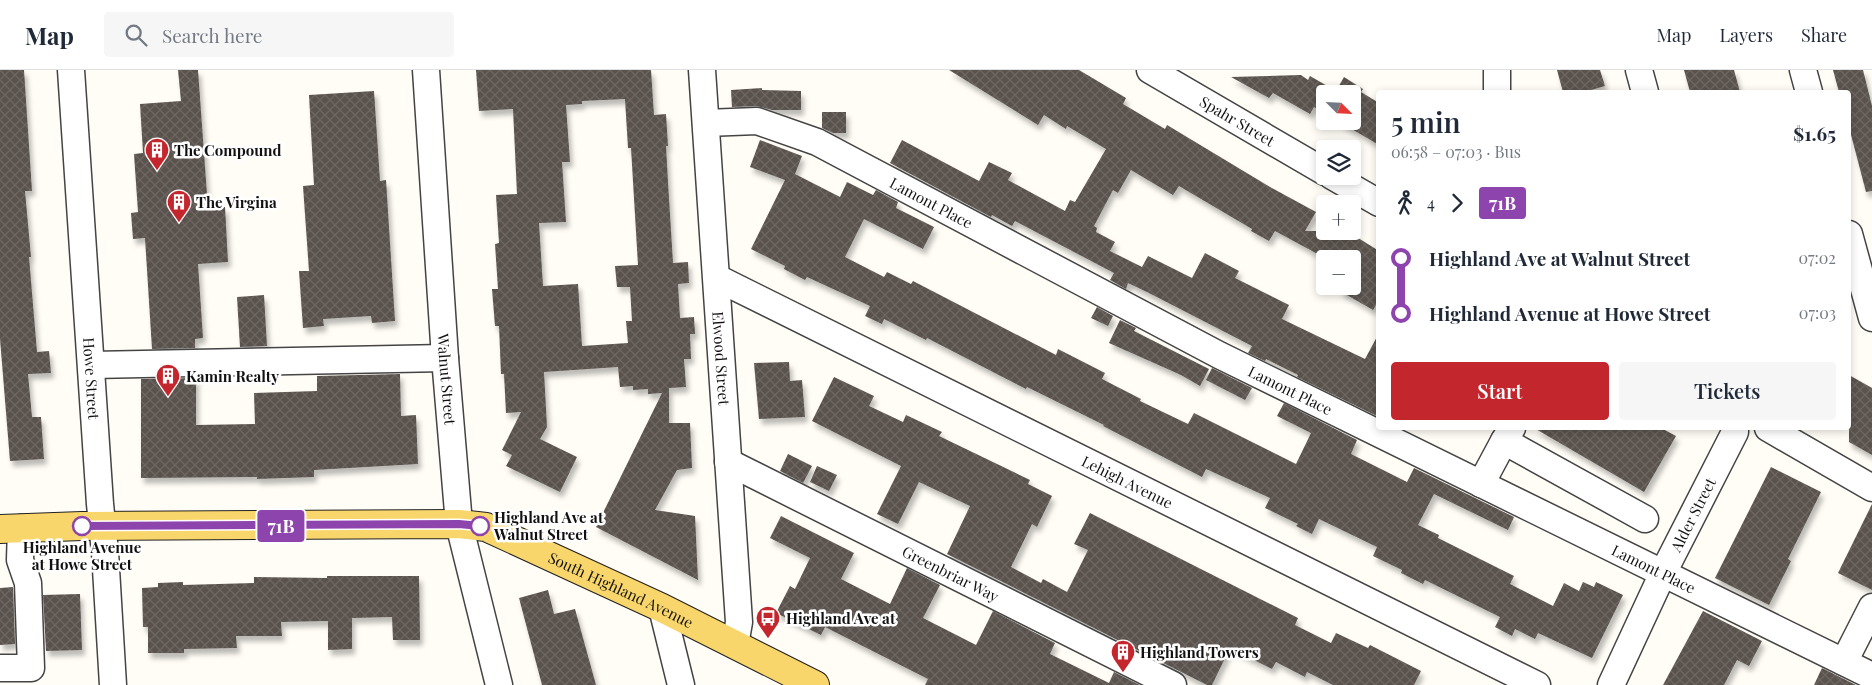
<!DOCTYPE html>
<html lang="en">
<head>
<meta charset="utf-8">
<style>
	:root { --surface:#fff; --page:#f6f6f7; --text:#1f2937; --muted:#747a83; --line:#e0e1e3; --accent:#c4262e }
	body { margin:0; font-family:"Playfair Display",serif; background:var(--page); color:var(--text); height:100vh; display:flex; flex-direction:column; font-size:19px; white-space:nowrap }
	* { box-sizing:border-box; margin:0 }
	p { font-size:16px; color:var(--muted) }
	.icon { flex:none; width:28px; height:28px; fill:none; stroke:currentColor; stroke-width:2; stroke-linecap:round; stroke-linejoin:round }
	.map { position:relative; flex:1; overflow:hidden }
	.drawer { position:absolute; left:1376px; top:20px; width:475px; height:340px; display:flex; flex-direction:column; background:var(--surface); border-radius:5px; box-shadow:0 2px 8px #0003 }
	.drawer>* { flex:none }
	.badge { padding:0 10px; border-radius:4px; font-size:18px; line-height:32px }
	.needle { width:32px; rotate:114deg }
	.controls { position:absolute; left:1316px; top:15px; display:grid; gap:10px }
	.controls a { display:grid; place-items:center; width:45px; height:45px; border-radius:5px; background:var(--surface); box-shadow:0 2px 8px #0003; font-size:25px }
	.map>.badge { position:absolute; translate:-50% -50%; box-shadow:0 0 0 2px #fff }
	.legs { display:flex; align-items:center; gap:8px; height:55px; padding:0 15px; font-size:16px }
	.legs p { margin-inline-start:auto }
	.headline { display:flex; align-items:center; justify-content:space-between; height:85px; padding:0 15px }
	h1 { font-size:28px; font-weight:600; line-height:38px }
	.action { display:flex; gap:10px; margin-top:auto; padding:10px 15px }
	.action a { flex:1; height:58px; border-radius:5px; background:var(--accent); color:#fff; font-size:20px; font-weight:600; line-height:58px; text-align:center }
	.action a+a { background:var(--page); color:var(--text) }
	ul { padding:0 15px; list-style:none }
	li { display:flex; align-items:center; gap:18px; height:55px; font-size:19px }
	li i { display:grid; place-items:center; width:8px; height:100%; margin:0 6px; background:currentColor }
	li i::after { content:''; width:12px; height:12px; margin:-6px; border:4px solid; border-radius:50%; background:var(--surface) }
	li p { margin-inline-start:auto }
	li:first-child i { background:linear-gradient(#0000 50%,currentColor 0) }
	li:last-child i { background:linear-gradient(currentColor 50%,#0000 0) }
	header { display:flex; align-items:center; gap:30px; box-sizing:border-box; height:70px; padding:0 25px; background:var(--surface); border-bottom:1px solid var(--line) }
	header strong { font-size:24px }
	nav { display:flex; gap:28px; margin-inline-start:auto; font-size:18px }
	.search { width:350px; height:45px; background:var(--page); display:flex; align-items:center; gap:12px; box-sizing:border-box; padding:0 18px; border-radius:5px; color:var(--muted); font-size:19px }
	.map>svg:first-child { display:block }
</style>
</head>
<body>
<header>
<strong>Map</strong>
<div class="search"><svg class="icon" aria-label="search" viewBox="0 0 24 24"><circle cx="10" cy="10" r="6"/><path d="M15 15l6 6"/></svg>Search here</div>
<nav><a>Map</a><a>Layers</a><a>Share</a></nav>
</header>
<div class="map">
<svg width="1872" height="615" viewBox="0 0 1872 615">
	<defs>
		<pattern id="building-cross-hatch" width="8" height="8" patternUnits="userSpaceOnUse" patternTransform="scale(1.25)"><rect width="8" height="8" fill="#5a524d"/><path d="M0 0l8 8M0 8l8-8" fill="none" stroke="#6d6662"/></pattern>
		<filter id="shadow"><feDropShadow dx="3" dy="5.5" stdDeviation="2.5" flood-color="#0004"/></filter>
	</defs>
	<rect width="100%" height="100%" fill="#fffdf5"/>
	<g fill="url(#building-cross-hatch)" fill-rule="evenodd" filter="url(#shadow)">
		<polygon points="0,0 24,0 32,121 25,121 31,187 29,187 37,282 49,281 51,303 28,304 32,347 41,347 44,389 10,391 0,269"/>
		<polygon points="178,0 198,0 208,138 225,137 228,192 198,194 203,268 195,269 195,278 152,279 145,168 133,169 131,143 138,142 134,84 143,83 140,34 181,31"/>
		<path d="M476,0H651L654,45L666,44L668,76H666L668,112L673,193L688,192L689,213L678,214L680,248L694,247L695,264H690L691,289H684L686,317L669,318V353H690L692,398L677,400L655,440L695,446L698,510L596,457L662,323L648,324V319L633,320V316L620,317L618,297L544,302L547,357L540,369L577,387L560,422L506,396L512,385L502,380L521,342L506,343L504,304H501L499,256H495L492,219H498L495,174L499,173L496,125L517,124L513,39L479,41ZM625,29L628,78H631L638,195L615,196L617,217H630L632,251H626L628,273L582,276L578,214L543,216L539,153L566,152L562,92H570L566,35L582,34V31Z"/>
		<polygon points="949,0 1079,0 1126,28 1123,34 1165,59 1167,55 1270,117 1316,142 1305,161 1347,161 1379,181 1379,230 1373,240 1340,221 1342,216 1352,216 1352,189 1325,189 1325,206 1317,202 1325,188 1275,161 1269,171 1251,161 1252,159 1179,116 1173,125 1131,100 1118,123 1113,120 1094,156 1097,158 1096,162 1115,172 1110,181 1142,197 1148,186 1192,208 1205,183 1239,201 1235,208 1289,235 1282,249 1365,289 1379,263 1379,347 1297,307 1298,305 1266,289 1265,291 1248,283 1252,276 1149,223 1128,213 1126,219 1110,210 1114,203 1015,151 1012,156 992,145 991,147 890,93 902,70 979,111 989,92 1012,103 1008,110 1065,141 1070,130 1075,132 1106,79 1067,56 1066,59 1044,45 1038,55"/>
		<polygon points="1557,0 1600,0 1605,16 1584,22 1563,22"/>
		<polygon points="1684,0 1734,0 1740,22 1690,22"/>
		<polygon points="1833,0 1863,0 1872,36 1872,121 1866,122 1849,57 1849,22 1839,22"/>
		<polygon points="1301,5 1308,10 1310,6 1336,21 1344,7 1363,19 1361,22 1379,33 1379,75 1338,51 1352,51 1352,24 1325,24 1325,43 1314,37 1310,44 1273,23 1269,28 1231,7"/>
		<polygon points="762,18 762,20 801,21 801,40 772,40 757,36 732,37 731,20"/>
		<polygon points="374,21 380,111 386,110 395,251 372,253 371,246 323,249 324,256 303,258 299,201 309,201 303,116 314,115 309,25"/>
		<polygon points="822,42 846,42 846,63 833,63 822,58"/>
		<polygon points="760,70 802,86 795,104 840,127 847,112 873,125 876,120 898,132 896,138 934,157 923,179 864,149 845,187 884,207 887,202 911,214 913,211 1056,285 1058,279 1105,303 1102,309 1141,329 1140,331 1188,354 1194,343 1296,394 1311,363 1277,346 1284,333 1357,370 1351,384 1407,412 1414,398 1514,447 1508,460 1434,424 1418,455 1439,465 1438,468 1514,506 1510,514 1553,536 1564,513 1579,521 1583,512 1594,517 1596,512 1623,525 1592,588 1538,563 1535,569 1515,559 1512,566 1495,557 1500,547 1425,510 1423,514 1401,503 1402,500 1373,486 1377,477 1319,449 1312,464 1296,456 1298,454 1265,438 1270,428 1206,399 1202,407 1103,356 1104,355 1027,317 1026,319 927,268 926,270 884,249 882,254 865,246 870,236 807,207 805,210 784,199 785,196 751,179 785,110 750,97"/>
		<polygon points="264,225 267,276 240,277 237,227"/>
		<polygon points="1097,237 1113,246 1108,256 1091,248"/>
		<polygon points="1120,250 1136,258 1134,261 1209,299 1200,316 1181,305 1109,273"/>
		<polygon points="789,292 790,311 802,310 805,347 759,349 754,293"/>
		<polygon points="1212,298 1252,318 1245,330 1206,310"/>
		<polygon points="400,304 401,346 416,345 418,394 314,400 314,407 257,409 257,407 141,408 141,309 196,308 196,355 255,354 254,323 317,321 317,306"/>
		<polygon points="1849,305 1872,318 1872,385 1849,372"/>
		<polygon points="834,307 874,326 869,336 903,352 906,345 942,362 939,366 1030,410 1028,414 1052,426 1037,457 1032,454 1011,497 1041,513 1043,509 1067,522 1088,480 1074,474 1090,443 1298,548 1295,555 1331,573 1336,563 1368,578 1370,575 1421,601 1414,615 1333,615 1307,602 1305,607 1276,592 1272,599 1230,578 1212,615 1207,615 947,484 970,436 919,412 898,454 877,444 901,396 812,351"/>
		<polygon points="1534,358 1661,358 1676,366 1644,422"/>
		<polygon points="788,384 812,396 803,413 780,401"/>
		<polygon points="817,396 837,405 829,421 810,412"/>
		<polygon points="1771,397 1821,422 1788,489 1791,491 1769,535 1715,508"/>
		<polygon points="1872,434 1872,520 1838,503"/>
		<polygon points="781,446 854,483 841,509 890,534 907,498 940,515 923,548 976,575 993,541 1055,573 1050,584 1109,613 1114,602 1140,615 925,615 928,609 825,557 821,565 776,543 790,516 795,519 810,488 770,468"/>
		<polygon points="327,506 419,506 420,570 393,570 392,547 352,548 352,579 328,580 328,551 281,552 282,566 236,566 237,578 184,579 184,583 148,583 148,557 143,557 142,518 158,517 158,513 183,512 183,515 254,513 254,507 327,508"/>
		<polygon points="13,517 15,574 0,575 0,518"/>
		<polygon points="548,520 554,544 575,539 596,615 542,615 519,528"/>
		<polygon points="80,524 82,580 46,581 43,525"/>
		<polygon points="1703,541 1762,571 1749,596 1737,590 1724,615 1663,615"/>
		<polygon points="1822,598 1856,615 1814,615"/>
	</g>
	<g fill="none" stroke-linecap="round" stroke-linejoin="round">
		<defs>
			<g id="minor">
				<path id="s1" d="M71,0L100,434L105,482L113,615"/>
				<path id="s2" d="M426,0L445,288L459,454L499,615"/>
				<path id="s3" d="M702,0L739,552L735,575"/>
				<path id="s4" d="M1150,0L1325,102"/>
				<polyline points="1639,0 1645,22"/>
				<polyline points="1803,0 1809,22"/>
				<polyline points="1497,22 1497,0"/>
				<path id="s5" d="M706,53L757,51L817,72L1219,285L1872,606"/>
				<polyline points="1332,106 1379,133"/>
				<polyline points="1849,164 1872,248"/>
				<path id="s6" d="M717,208L1537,615"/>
				<polyline points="92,295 445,288"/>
				<polyline points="1512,358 1504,371 1645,449"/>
				<polyline points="1768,358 1872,418"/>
				<path id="s7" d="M728,392L1173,615"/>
				<polyline points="1481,414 1504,371"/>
				<polyline points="662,538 681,615"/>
				<polyline points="1844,592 1872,537"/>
				<polyline points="0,598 31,598 28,513 20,490 21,458"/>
				<path id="s8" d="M1611,615L1663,503L1735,362V358"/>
			</g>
			<g id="major">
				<path id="s9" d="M0,459L82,456L459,454L486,457L662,538L815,615"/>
			</g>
		</defs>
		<use href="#minor" stroke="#444" stroke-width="29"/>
		<use href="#major" stroke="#222" stroke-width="30"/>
		<use href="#minor" stroke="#fff" stroke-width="26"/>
		<use href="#major" stroke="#f9d66b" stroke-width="28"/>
	</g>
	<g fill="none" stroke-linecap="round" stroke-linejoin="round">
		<defs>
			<polyline id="line-1" points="82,456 459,454 480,456"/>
		</defs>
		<use href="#line-1" stroke="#fff" stroke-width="11"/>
		<use href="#line-1" stroke="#8e44ad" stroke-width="8"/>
	</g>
	<defs>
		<symbol id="building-pin" viewBox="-11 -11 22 30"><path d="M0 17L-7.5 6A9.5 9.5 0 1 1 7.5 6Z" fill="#c4262e" stroke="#fff"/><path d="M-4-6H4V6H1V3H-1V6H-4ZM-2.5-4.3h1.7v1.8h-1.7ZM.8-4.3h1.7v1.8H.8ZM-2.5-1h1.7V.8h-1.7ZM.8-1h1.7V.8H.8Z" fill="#fff"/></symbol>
		<symbol id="bus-pin" viewBox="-11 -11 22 30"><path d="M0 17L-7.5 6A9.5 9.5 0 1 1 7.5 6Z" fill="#c4262e" stroke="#fff"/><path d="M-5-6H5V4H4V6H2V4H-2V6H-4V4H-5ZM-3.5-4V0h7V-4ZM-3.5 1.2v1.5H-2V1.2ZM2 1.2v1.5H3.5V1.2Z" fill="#fff"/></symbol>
	</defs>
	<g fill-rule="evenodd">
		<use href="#building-pin" x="143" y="66" width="28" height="38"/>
		<use href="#building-pin" x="165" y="118" width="28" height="38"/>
		<use href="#building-pin" x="154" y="292" width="28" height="38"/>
		<use href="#bus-pin" x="754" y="534" width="28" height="38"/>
		<use href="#building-pin" x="1109" y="568" width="28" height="38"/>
	</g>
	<g fill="#fff" stroke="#8e44ad" stroke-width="2.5">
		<circle cx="82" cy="456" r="9"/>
		<circle cx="480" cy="456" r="9"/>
	</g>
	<g text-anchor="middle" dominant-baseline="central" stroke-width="5" stroke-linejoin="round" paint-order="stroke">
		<g font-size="15" fill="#111" stroke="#fff">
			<text stroke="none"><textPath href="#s4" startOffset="101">Spahr Street</textPath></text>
			<text stroke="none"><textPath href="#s5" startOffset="244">Lamont Place</textPath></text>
			<text stroke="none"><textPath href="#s3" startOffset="289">Elwood Street</textPath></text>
			<text stroke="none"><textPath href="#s1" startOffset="309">Howe Street</textPath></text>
			<text stroke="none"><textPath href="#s2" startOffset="310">Walnut Street</textPath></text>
			<text stroke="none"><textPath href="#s5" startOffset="649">Lamont Place</textPath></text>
			<text stroke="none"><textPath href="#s6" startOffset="458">Lehigh Avenue</textPath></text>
			<text stroke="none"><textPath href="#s8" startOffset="189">Alder Street</textPath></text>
			<text stroke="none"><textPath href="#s5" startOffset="1054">Lamont Place</textPath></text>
			<text stroke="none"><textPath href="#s7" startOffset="249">Greenbriar Way</textPath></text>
			<text stroke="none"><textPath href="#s9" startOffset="635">South Highland Avenue</textPath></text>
		</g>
		<g font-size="15" font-weight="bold" fill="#111" stroke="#fff" text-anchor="start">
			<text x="174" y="80">The Compound</text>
			<text x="196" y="132">The Virgina</text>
			<text x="186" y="306">Kamin Realty</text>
			<text x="786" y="548">Highland Ave at</text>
			<text x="1140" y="582">Highland Towers</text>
		</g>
		<g font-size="15" font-weight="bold" fill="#111" stroke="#fff" text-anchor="start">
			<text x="494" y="447">Highland Ave at<tspan x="494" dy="17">Walnut Street</tspan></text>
			<text x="82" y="477" text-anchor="middle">Highland Avenue<tspan x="82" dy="17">at Howe Street</tspan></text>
		</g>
	</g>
</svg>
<div class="controls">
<a><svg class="needle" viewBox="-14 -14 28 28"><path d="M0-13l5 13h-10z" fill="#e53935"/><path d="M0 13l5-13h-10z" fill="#747a83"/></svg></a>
<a><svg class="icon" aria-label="layers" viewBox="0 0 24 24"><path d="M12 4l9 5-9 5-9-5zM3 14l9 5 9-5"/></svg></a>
<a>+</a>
<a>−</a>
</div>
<b class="badge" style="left:281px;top:456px;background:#8e44ad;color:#fff">71B</b>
<section class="drawer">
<div class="headline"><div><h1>5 min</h1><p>06:58 – 07:03 · Bus</p></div><b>$1.65</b></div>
<div class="legs"><svg class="icon" aria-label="walk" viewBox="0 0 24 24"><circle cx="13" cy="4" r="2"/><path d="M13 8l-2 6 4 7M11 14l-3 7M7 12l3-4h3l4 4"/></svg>4<svg class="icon" aria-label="forward" viewBox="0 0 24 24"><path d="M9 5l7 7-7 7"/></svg><b class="badge" style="background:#8e44ad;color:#fff">71B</b></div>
<ul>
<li><i style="color:#8e44ad"></i><b>Highland Ave at Walnut Street</b><p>07:02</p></li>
<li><i style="color:#8e44ad"></i><b>Highland Avenue at Howe Street</b><p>07:03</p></li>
</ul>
<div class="action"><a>Start</a><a>Tickets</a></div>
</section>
</div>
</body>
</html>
